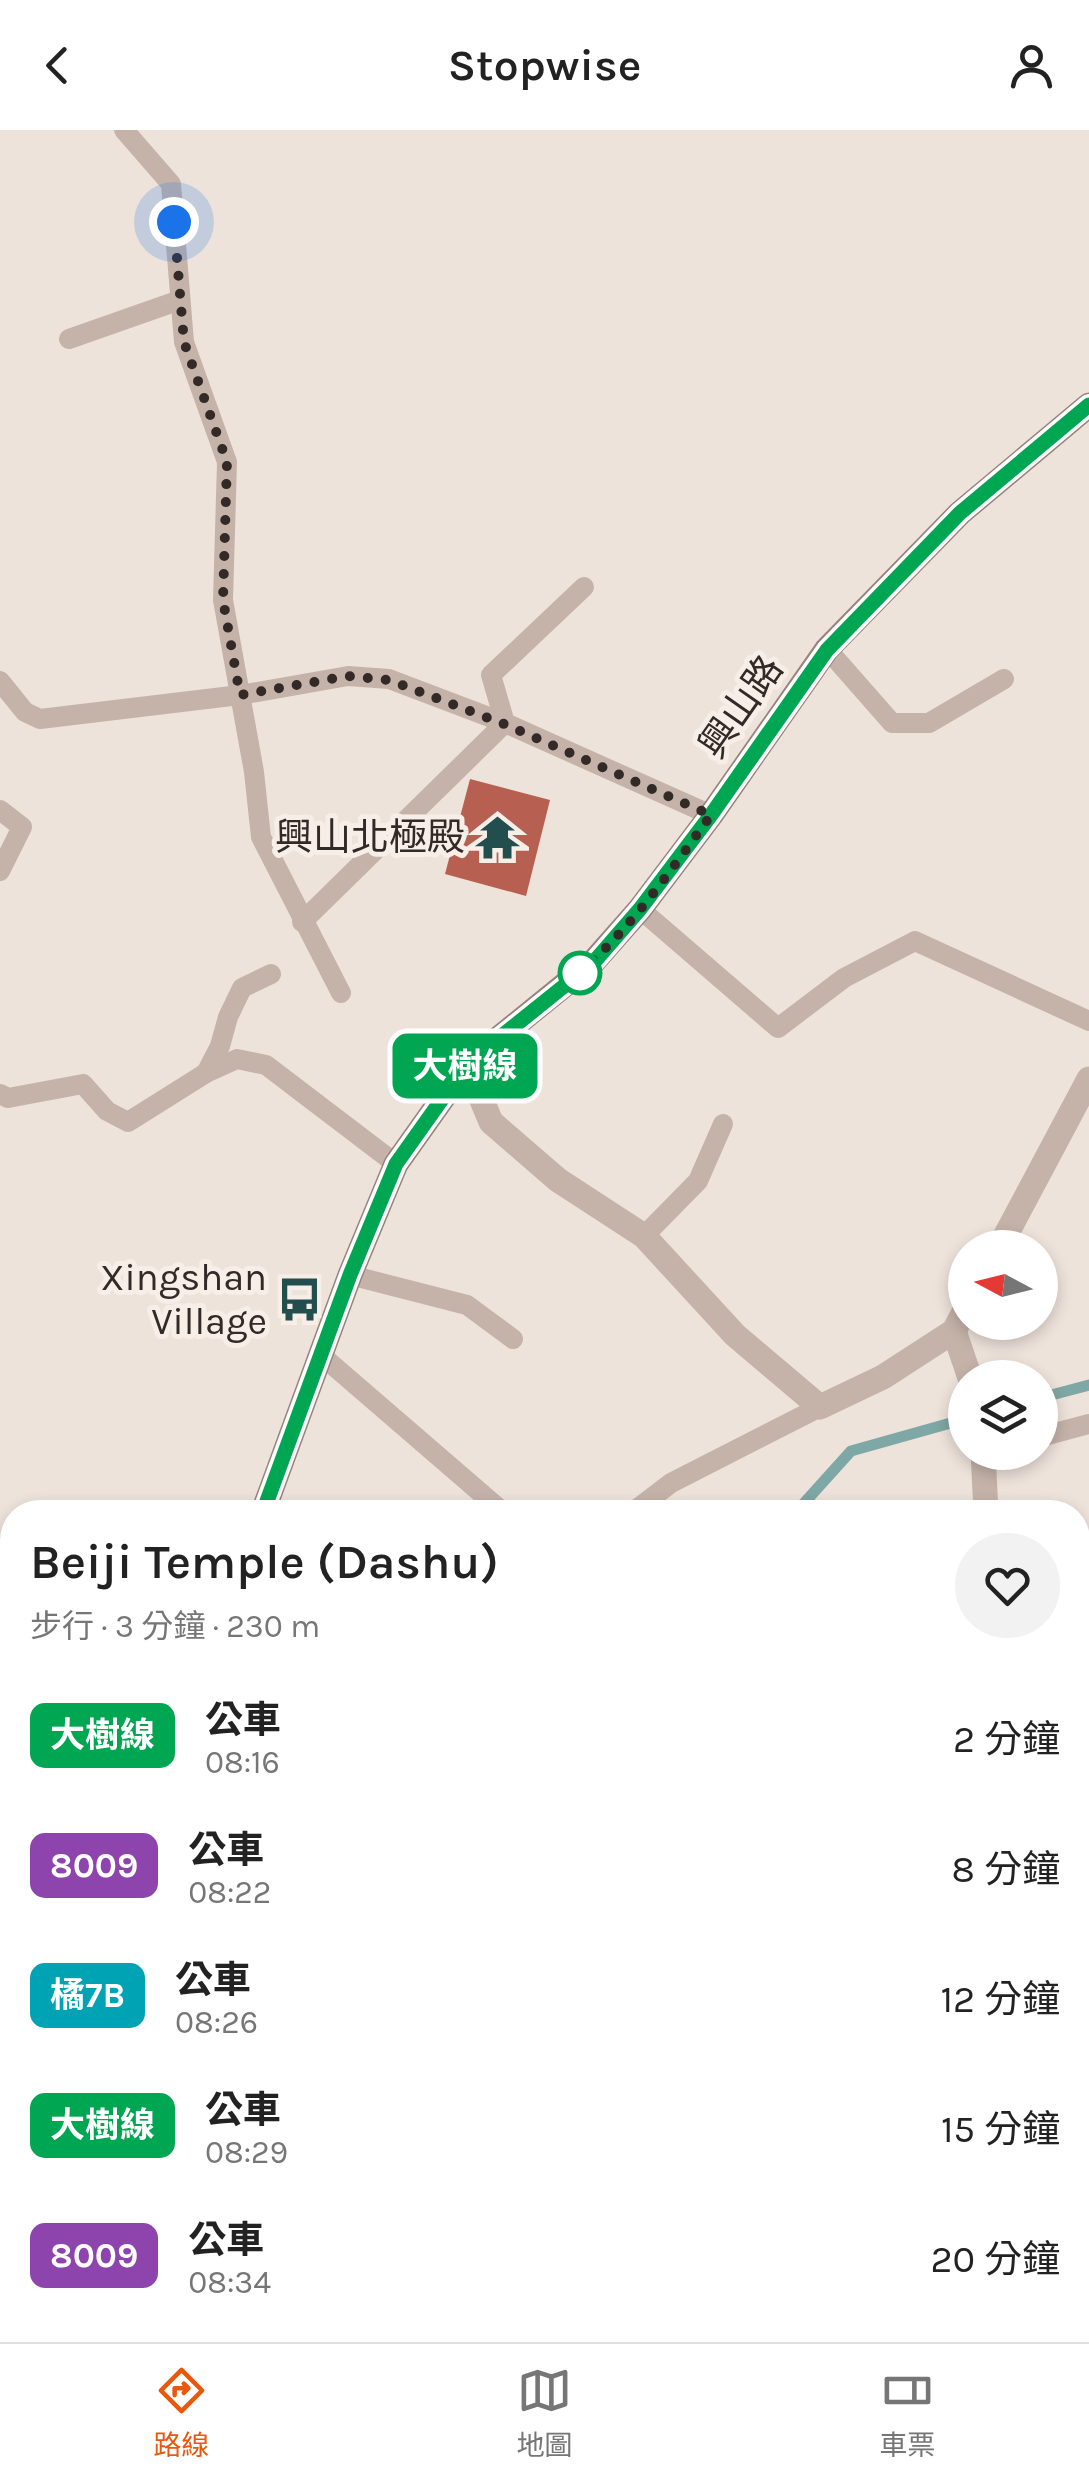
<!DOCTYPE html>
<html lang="zh-TW">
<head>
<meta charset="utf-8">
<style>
	:root { --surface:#fff; --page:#f2f2f2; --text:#222; --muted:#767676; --line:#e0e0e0; --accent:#ea580c }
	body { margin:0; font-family:Karla,"Noto Sans TC",sans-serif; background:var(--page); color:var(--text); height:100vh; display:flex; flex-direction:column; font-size:38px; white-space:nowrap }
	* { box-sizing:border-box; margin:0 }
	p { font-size:32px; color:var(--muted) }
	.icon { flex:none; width:55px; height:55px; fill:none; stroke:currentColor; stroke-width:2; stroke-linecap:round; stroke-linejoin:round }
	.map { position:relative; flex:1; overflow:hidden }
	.sheet { position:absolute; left:0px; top:1370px; width:1090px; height:842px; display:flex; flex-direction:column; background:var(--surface); border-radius:40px 40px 0 0; box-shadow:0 5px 15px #0003 }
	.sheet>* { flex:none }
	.badge { padding:0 20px; border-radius:15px; font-size:35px; line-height:65px }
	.needle { width:65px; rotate:277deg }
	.fabs { position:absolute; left:948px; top:1100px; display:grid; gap:20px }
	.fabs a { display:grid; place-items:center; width:110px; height:110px; border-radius:50%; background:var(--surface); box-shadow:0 5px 15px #0003; font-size:50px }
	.you { position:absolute; width:50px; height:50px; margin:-25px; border:8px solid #fff; border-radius:50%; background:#1a73e8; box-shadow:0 0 0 15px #1a73e833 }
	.map>.badge { position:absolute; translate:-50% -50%; box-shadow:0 0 0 5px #fff }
	.round { display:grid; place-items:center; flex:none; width:105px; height:105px; border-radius:52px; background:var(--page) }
	.summary { display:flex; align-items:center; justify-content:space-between; height:170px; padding:0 30px }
	h1 { font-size:48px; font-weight:600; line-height:75px }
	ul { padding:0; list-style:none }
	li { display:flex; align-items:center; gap:30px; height:130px; padding:0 30px }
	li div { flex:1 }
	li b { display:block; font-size:38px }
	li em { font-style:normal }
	li .badge { min-width:110px; font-weight:700; text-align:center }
	header { display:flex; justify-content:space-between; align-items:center; height:130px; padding:0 30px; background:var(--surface); font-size:45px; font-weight:600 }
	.dock { display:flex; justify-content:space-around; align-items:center; height:140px; border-top:2px solid var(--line); background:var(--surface); font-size:28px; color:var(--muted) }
	.dock a { display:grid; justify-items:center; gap:5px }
	.dock .current { color:var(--accent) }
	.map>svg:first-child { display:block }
</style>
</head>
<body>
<header><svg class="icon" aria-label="back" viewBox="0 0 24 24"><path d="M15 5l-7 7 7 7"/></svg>Stopwise<svg class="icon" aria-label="person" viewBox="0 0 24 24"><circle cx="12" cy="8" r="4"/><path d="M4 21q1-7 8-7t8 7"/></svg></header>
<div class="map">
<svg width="1089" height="2212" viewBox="0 0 1089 2212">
	<rect width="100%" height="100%" fill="#eee3db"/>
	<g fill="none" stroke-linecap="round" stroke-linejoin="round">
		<g stroke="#7ea8a5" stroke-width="11">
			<polyline points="1040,1268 1089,1255"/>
			<polyline points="796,1382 851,1321 965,1289"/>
		</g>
	</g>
	<polygon fill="#b75f50" points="470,649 550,670 526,766 445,744"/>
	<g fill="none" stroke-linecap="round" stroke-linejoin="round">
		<g stroke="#c5b3a9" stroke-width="20">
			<polyline points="124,0 171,54 184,212 227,332 223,470 254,642 261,707 341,863"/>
			<polyline points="69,209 180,170"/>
			<polyline points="827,519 892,593 929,593 1004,549"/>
			<polyline points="0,551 25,582 40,589 240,565 348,546 389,549 505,593 711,685"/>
			<polyline points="0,680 22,697 0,741"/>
			<polyline points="640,779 778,898 844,848 915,811 1089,891"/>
			<polyline points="302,792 505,593 491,545 584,457"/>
			<polyline points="206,943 220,916 228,887 242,858 271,844"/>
			<polyline points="0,964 8,968 83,954 107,981 128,992 206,943 237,929 266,935 396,1034"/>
			<polyline points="644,1106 698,1051 723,994"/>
			<polyline points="350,1145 467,1175 513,1209"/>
			<polyline points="321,1225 503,1382"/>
			<polyline points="1040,1307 1089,1294"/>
			<polyline points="633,1382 671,1353 820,1277"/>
			<polyline points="1078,1500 1089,1507"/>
			<polyline points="0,1617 12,1616"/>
			<polyline points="1078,1797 1089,1797"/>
			<polyline points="1078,1918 1089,1924"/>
			<polyline points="0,1979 12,2054"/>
			<polyline points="0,2074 12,2063"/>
			<polyline points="1023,2200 1058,2212"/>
			<polyline points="11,2212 6,2168 12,2097"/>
			<polyline points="799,2212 831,2205 835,2200"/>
		</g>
		<g stroke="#c5b3a9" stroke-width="25">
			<polyline points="467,934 491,992 558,1050 644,1106 735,1205 820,1277 883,1247 954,1201 965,1180"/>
			<polyline points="999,1118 1089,949"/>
			<polyline points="954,1201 970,1248"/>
			<polyline points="983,1322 986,1382"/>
			<polyline points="410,2212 416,2200"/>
		</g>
		<g stroke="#98827a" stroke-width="25">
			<polyline points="263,1382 350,1145 396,1034 467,934 594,831 640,779 711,685 827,519 960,383 1089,275"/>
			<polyline points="0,1890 12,1882"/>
		</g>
	</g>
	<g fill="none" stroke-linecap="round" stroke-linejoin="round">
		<defs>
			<polyline id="line" points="263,1382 350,1145 396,1034 467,934 594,832 640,779 711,685 827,520 960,383 1089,275"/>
		</defs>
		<use href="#line" stroke="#fff" stroke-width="22"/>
		<use href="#line" stroke="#00a651" stroke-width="15"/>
		<path stroke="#332a28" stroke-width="10" stroke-dasharray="0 18" d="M174,92L184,212L227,332L223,470L240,565L348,546L389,550L504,594L711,685C668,744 626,806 568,852L580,843"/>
	</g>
	<defs>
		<symbol id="temple-bare" viewBox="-9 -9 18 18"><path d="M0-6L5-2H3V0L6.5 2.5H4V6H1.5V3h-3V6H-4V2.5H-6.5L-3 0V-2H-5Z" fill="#224f4e" stroke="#f7eee7" stroke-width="2.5" paint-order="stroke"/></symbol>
		<symbol id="bus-bare" viewBox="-9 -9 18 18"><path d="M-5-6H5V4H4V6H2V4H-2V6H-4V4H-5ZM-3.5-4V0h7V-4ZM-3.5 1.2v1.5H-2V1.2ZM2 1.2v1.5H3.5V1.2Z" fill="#224f4e" stroke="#f7eee7" stroke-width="2.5" paint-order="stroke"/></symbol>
	</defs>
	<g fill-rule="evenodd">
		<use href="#temple-bare" x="466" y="676" width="63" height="63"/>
		<use href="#bus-bare" x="268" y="1138" width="63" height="63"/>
	</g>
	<circle fill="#fff" stroke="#00a651" stroke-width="5" cx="580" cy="843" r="20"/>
	<g text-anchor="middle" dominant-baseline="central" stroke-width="10" stroke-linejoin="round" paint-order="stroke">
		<g font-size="38" fill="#332a28" stroke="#f7eee7">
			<text transform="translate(741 577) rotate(-55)">興山路</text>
		</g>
		<g font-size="38" fill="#332a28" stroke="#f7eee7" text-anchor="end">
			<text x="465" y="707">興山北極殿</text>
			<text x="267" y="1147">Xingshan<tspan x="267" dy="44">Village</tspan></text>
		</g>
	</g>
</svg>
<div class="fabs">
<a><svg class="needle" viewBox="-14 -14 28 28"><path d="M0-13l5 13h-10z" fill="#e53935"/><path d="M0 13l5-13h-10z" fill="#767676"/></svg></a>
<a><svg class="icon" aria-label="layers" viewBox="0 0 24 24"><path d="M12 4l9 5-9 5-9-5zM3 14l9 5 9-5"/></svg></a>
</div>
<div class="you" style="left:174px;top:92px"></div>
<b class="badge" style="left:465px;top:936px;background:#00a651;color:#fff">大樹線</b>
<section class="sheet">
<div class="summary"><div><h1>Beiji Temple (Dashu)</h1><p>步行 · 3 分鐘 · 230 m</p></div><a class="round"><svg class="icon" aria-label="heart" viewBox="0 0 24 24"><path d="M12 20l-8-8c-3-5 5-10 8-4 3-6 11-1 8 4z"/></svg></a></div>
<ul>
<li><span class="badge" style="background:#00a651;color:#fff">大樹線</span><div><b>公車</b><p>08:16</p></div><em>2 分鐘</em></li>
<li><span class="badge" style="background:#8e44ad;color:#fff">8009</span><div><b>公車</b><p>08:22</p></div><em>8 分鐘</em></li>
<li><span class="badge" style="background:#00a3b4;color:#fff">橘7B</span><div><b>公車</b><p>08:26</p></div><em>12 分鐘</em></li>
<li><span class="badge" style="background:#00a651;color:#fff">大樹線</span><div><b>公車</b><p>08:29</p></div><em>15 分鐘</em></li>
<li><span class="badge" style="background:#8e44ad;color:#fff">8009</span><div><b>公車</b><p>08:34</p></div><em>20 分鐘</em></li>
</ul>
</section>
</div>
<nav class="dock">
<a class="current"><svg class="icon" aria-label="directions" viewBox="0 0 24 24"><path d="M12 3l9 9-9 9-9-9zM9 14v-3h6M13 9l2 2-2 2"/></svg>路線</a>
<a><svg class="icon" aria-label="map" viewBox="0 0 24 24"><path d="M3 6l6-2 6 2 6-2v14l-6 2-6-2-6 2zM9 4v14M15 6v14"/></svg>地圖</a>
<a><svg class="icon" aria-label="tickets" viewBox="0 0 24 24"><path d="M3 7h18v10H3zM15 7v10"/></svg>車票</a>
</nav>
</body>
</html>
